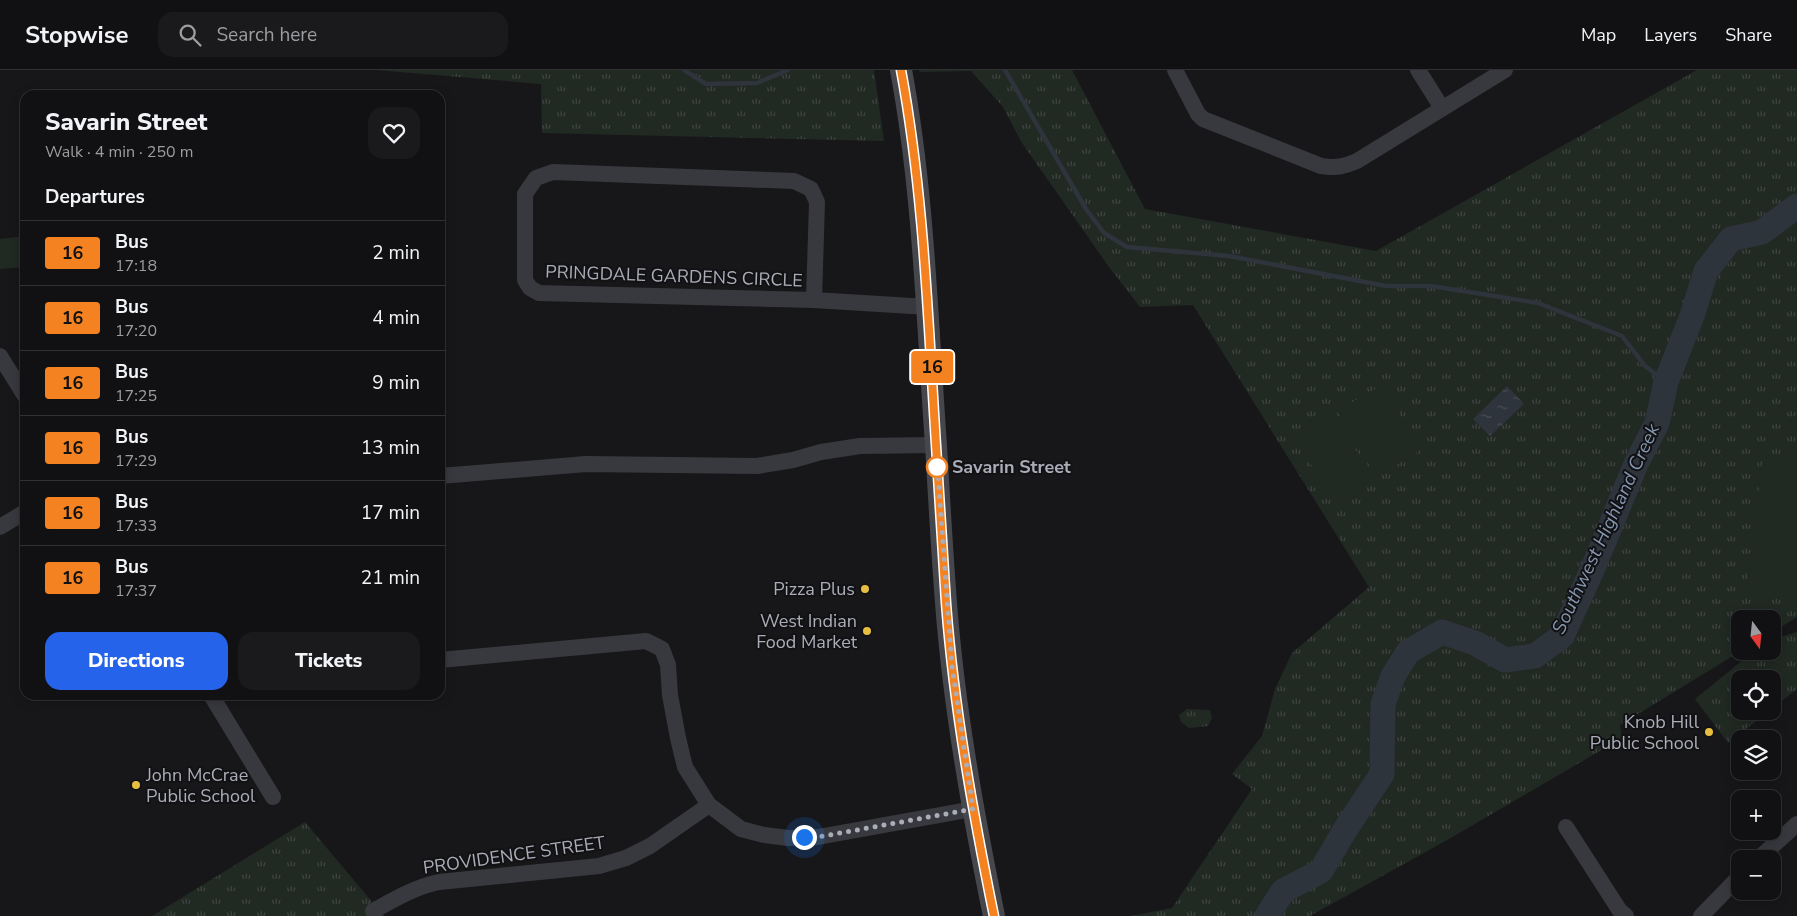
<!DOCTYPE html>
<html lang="en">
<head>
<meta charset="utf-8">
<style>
	:root { --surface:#111113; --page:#1a1a1c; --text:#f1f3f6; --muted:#9c9da0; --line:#303133; --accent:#2563eb }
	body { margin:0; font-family:"Nunito Sans",sans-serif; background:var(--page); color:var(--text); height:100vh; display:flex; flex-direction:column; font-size:19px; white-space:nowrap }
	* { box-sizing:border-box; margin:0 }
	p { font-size:16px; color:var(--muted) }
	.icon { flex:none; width:28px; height:28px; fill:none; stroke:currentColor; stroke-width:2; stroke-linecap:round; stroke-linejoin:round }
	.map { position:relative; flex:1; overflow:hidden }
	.details { position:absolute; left:20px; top:20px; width:425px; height:610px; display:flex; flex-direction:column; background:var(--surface); border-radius:15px; box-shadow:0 2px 12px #0003,0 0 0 1px var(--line) }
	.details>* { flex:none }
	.badge { padding:0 10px; border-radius:4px; font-size:18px; line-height:32px }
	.needle { width:32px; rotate:165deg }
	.fabs { position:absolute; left:1731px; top:540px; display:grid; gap:10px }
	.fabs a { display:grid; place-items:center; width:50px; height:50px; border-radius:10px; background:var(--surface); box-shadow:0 2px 12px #0003,0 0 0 1px var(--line); font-size:25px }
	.you { position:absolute; width:25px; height:25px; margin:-12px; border:4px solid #fff; border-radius:50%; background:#1a73e8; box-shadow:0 0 0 8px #1a73e833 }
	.map>.badge { position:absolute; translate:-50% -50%; box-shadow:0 0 0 2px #fff }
	h2 { padding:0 25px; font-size:19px; line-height:45px }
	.round { display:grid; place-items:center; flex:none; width:52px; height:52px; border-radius:15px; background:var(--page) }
	.headline { display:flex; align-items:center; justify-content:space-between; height:85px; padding:0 25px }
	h1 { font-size:24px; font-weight:800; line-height:38px }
	.primary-button { display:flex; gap:10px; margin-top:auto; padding:10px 25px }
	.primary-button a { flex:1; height:58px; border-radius:15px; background:var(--accent); color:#fff; font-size:20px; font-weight:800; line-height:58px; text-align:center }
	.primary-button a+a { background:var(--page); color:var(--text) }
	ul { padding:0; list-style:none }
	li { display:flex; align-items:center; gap:15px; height:65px; padding:0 25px; border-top:1px solid var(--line) }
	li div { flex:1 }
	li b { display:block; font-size:19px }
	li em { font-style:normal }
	li .badge { min-width:55px; font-weight:700; text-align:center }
	header { display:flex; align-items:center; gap:30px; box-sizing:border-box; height:70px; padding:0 25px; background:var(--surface); border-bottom:1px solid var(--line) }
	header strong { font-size:24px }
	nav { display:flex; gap:28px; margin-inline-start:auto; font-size:18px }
	.search { width:350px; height:45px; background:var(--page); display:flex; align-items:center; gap:12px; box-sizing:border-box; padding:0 18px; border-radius:15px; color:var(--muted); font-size:19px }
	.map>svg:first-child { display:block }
</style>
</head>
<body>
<header>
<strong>Stopwise</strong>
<div class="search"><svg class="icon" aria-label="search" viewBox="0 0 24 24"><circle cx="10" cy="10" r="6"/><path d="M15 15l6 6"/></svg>Search here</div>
<nav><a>Map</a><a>Layers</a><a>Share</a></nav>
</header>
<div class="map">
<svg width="1797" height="846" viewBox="0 0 1797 846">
	<defs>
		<pattern id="park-tufts" width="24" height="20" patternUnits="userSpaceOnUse" patternTransform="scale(1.25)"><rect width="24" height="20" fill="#212923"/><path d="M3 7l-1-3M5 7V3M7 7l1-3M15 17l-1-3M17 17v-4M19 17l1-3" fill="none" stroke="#3f4541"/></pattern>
		<pattern id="water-ripples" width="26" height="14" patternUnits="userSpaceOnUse" patternTransform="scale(1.25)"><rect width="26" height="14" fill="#2e343c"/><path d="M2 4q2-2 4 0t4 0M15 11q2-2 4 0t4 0" fill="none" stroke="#4a4f56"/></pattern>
	</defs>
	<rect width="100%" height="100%" fill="#171719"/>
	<g fill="url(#park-tufts)">
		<polygon points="376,0 874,0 884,71 542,63 541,14"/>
		<polygon points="919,0 1072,0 1145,139 1376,181 1697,0 1797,0 1797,547 1773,562 1772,549 1740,549 1741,581 1620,655 1622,668 1449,769 1310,846 1131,846 1172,838 1252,719 1232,704 1262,666 1275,619 1292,583 1369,517 1193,235 1140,237 1109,197 1022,73 1003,37 971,1 920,2"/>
		<polygon points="1797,562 1797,619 1773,638 1772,609 1740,609 1740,641 1769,641 1728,673 1695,629 1754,581 1772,581 1773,569"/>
		<polygon points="1187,639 1210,640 1212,648 1208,656 1189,658 1181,652 1179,645"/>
		<polygon points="305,752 384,846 152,846"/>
	</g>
	<g fill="#212923">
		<polygon points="25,166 25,197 0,199 0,169"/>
		<polygon points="1382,315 1421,380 1376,407 1337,341"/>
		<polygon points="1333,343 1373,408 1333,431 1294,366"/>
		<polygon points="1763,385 1797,390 1797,531 1746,525"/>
	</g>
	<polygon fill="url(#water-ripples)" points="1507,316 1524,334 1490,366 1473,349"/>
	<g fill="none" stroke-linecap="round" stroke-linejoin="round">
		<g stroke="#2e343c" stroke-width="4.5">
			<polyline points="684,0 706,14 757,13 788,0"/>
			<polyline points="1005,0 1086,139 1104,163 1127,177 1229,186 1386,216 1431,216 1538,233 1622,266 1645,296 1666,312"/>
		</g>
		<polyline stroke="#2e343c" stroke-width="25" points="1267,846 1283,821 1321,801 1345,760 1382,704 1383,634 1393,606 1408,582 1442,562 1475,573 1505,590 1535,586 1562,566 1593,498 1636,394 1657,353 1666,312 1692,246 1706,201 1731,169 1762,162 1797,136"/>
		<g stroke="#38393e" stroke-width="16">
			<path d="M1175,0L1198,44L1203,49L1321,96C1336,98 1343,97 1357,91L1505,0"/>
			<polyline points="1418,0 1442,38"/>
			<polyline points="814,230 817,132 811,119 794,111 553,102 536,108 525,124 525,210 530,218 539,223 814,230 928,237"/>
			<polyline points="0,286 25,326"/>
			<polyline points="440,406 586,394 757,396 793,390 821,382 860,376 935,375"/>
			<polyline points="0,457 25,442"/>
			<polyline points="440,590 646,571 662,579 668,595 670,625 678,668 685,697 709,735 741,759 764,765 788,768 818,767 973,739"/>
			<polyline points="211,625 273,727"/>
			<polyline points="1566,757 1620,841 1626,846"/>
			<polyline points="1758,789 1797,754"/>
			<path d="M373,841C395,829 415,817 439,812L599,796L626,788L650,776L709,735"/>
			<polyline points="1701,846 1740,806"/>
		</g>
		<path stroke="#46474d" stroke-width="22" d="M901,0C924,124 927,250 936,375C939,428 942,480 946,533C954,638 973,743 994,846"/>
	</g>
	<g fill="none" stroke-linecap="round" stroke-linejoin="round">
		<defs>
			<path id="line" d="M901,0C924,124 928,250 936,375C939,428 943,480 946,533C954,638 973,743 994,846"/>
		</defs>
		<use href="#line" stroke="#fff" stroke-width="11"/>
		<use href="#line" stroke="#f58220" stroke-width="8"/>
		<polyline stroke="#aaadb8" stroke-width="5" stroke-dasharray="0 9" points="804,767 818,767 973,739 952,596 937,391 937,397"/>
	</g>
	<circle fill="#fff" stroke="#f58220" stroke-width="2.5" cx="937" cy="397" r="10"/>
	<g fill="#e8be40" stroke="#121214" stroke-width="2">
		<circle cx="865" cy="519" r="5"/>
		<circle cx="867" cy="561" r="5"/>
		<circle cx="1709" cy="662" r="5"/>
		<circle cx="136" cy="715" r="5"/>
	</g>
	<g text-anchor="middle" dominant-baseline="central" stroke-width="4" stroke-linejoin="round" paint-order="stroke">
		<g font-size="18" fill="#aaadb8" stroke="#121214">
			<text transform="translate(674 206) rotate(2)">PRINGDALE GARDENS CIRCLE</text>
			<text transform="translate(514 785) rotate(-8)">PROVIDENCE STREET</text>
		</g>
		<g font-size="18" font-weight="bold" fill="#aaadb8" stroke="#121214" text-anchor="start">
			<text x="952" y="397">Savarin Street</text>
		</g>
		<g font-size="18" fill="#aaadb8" stroke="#121214" text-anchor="end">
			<text x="855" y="519">Pizza Plus</text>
			<text x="857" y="551">West Indian<tspan x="857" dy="21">Food Market</tspan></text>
			<text x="1699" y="652">Knob Hill<tspan x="1699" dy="21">Public School</tspan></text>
			<text x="146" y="705" text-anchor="start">John McCrae<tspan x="146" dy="21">Public School</tspan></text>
		</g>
		<g font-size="19" font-style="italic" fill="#8397b1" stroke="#121214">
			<text transform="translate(1606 459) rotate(-65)">Southwest Highland Creek</text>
		</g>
	</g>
</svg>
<div class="fabs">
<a><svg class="needle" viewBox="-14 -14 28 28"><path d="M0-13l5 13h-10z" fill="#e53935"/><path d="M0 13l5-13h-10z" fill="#9c9da0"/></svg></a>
<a><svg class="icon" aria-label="locate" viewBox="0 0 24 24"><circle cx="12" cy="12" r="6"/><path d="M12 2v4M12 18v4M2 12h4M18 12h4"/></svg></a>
<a><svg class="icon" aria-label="layers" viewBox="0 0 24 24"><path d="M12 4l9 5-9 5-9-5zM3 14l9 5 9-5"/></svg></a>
<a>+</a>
<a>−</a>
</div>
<div class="you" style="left:804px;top:767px"></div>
<b class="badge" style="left:932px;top:297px;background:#f58220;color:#111">16</b>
<section class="details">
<div class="headline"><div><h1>Savarin Street</h1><p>Walk · 4 min · 250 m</p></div><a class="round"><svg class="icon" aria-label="heart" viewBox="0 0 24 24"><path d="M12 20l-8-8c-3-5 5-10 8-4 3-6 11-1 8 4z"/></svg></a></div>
<h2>Departures</h2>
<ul>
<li><span class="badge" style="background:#f58220;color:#111">16</span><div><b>Bus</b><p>17:18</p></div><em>2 min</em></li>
<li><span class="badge" style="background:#f58220;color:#111">16</span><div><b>Bus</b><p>17:20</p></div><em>4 min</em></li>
<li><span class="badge" style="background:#f58220;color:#111">16</span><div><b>Bus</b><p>17:25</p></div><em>9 min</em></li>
<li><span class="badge" style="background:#f58220;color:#111">16</span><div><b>Bus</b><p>17:29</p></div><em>13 min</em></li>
<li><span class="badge" style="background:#f58220;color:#111">16</span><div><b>Bus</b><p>17:33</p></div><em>17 min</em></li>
<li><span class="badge" style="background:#f58220;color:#111">16</span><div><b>Bus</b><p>17:37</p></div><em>21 min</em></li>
</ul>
<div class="primary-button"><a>Directions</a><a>Tickets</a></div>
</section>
</div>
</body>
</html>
